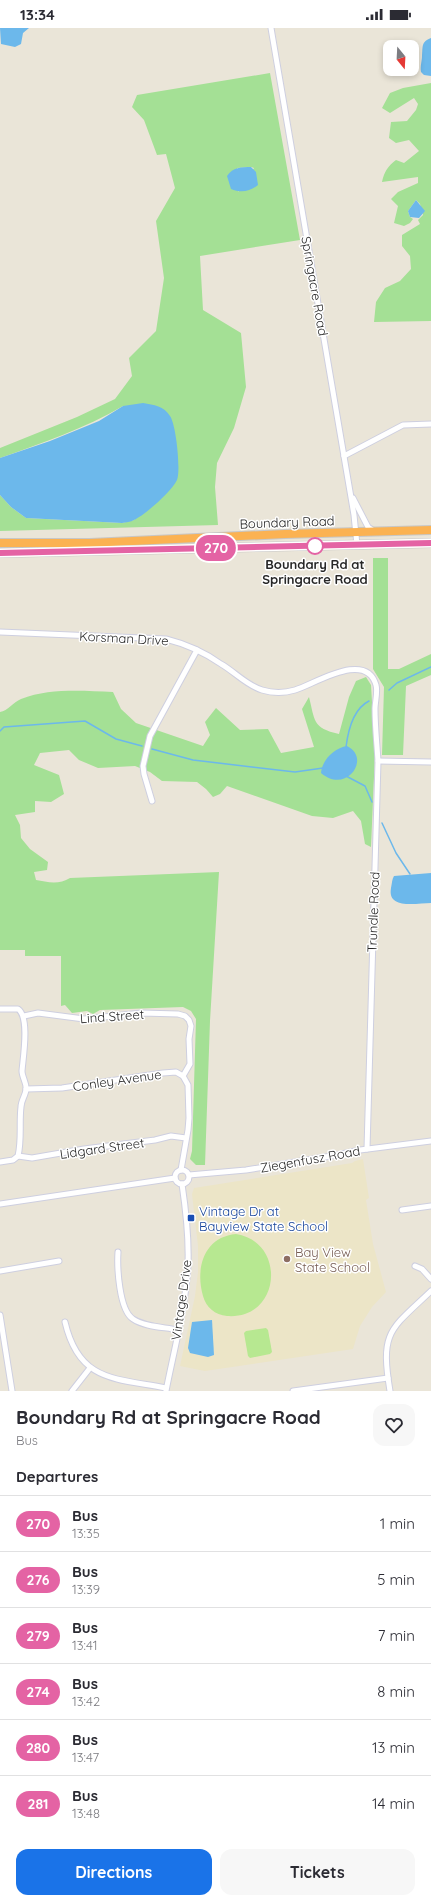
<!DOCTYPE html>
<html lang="en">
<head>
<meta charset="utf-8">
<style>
	:root { --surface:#fff; --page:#f7f7f7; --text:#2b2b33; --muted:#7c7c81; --line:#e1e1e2; --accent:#1a73e8 }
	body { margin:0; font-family:Quicksand,sans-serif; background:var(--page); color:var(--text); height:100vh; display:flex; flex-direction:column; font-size:15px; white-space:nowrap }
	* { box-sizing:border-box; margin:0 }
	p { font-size:13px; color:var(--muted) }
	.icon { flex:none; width:22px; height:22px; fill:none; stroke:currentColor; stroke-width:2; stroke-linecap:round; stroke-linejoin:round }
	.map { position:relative; height:1363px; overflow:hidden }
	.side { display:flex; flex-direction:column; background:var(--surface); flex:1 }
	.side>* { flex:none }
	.badge { padding:0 8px; border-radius:13px; font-size:14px; line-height:26px }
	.needle { width:26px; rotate:162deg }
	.tools { position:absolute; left:383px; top:12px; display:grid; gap:8px }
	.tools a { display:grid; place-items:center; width:36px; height:36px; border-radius:8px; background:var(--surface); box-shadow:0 2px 6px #0003; font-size:20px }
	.map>.badge { position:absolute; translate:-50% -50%; box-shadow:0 0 0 2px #fff }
	h2 { padding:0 16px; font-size:15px; line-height:36px }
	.round { display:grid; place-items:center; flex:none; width:42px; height:42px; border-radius:12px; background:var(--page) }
	.headline { display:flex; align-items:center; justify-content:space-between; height:68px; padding:0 16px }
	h1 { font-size:19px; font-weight:700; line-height:30px }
	.cta { display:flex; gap:8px; margin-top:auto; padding:8px 16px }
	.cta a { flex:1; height:46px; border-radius:12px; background:var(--accent); color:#fff; font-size:16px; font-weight:700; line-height:46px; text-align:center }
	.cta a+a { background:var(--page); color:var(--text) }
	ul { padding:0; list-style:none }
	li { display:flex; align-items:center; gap:12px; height:56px; padding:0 16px; border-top:1px solid var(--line) }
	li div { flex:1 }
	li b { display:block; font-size:15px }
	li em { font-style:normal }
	li .badge { min-width:44px; font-weight:700; text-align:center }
	.status { display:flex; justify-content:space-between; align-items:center; height:28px; padding:0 20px; background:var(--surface); direction:ltr }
	.status svg { height:11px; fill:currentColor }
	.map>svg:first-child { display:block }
</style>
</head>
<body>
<div class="status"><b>13:34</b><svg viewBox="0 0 49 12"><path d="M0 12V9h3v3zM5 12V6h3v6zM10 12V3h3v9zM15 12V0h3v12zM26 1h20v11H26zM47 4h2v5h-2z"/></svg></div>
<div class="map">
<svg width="431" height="1363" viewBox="0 0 431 1363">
	<rect width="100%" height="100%" fill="#eae5d8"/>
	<polygon fill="#ece5c7" points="363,1131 369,1170 366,1172 373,1216 386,1264 372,1279 360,1298 353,1321 205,1343 180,1338 195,1268 198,1244 198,1218 192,1166 194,1160 352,1135 355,1133"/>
	<g fill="#a4e095" fill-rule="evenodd">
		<path d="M270,45L300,212L200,228L203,282L241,305L246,359L234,400L217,435L215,459L218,497L0,503V467L11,479L26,490L122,495L134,492L164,467L123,378C84,401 42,415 0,430V420L77,389L115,371L132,348L129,330L156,303L164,250L156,193L175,160L166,126L157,127L144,92L132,79L137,67ZM251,139L254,140L238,164L237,140Z"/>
		<path d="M431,55V293L374,294L376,274L385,260L400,253L411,241L410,228L402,218V207L420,196L418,192L423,187L420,176L416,172L408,183L410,189L413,191L410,195L404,198L394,195L398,178L391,171L398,164L418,155V149L382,154C384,144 388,138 396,132L404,135L419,123L409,112L396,115L389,110L391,94L407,93L416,82L418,76L414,70L390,85L382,80L390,65L403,60Z"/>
		<polygon points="373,530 388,530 388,641 399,641 431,626 431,647 406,658 403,727 382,727 384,659 373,641"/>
		<path d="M366,649L371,657L375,725L371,819L365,816L361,793L353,783L333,790L312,788L227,758L220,766L213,769L206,761L197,754L162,753L150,744L135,738L98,740L79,732L69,722L40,725L34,737L59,747L64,766L51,774L35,773V784L15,787L20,797L21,810L30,821L48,834L47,842L34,844L36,852C47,854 59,857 70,850L219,844L210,993L205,1137H196L190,1131L192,1123L196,991L191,983L183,979L100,982L93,986L87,983L72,985L65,977L61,978V928H25V922H0V684C8,683 13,674 21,671C50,660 82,663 113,664L121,681L136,695L203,718L210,707L205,694L216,680L240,702L268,701L281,725L314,719L302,681L309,669C315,692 312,700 339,706L349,669L356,653Z"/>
	</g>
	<g fill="#b7e891">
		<path d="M236,1206C287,1214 281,1292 227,1288C215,1287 206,1279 203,1268C195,1240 204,1209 236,1206Z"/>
		<polygon points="266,1300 268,1302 272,1324 270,1326 250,1330 248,1328 244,1305 246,1303"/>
	</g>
	<g fill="#6cb8eb">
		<polygon points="0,0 29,0 23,5 21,16 15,19 1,16"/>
		<path d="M431,10V48L424,47L421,44C420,38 422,33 422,28C423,18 421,14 431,10Z"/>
		<path d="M251,139L256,144L258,157C250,164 240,165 231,161L227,148C233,139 241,139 251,139Z"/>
		<polygon points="416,172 425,183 419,190 410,189 408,183"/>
		<path d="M143,375C154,377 164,378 170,388C176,396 181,442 177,452C172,463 145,487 134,492C131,494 126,494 122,495L26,490L11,479L0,467V430L50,413L99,393L123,378Z"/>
		<path d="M347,718C372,730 346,767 321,745C322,732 334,720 347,718Z"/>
		<path d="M431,845V875C417,875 387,882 391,860C392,855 392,851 394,848Z"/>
		<polygon points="212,1292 214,1327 208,1329 190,1325 188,1320 192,1294"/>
	</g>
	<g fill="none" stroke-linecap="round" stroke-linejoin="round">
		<g stroke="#6cb8eb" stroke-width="1.5">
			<polyline points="389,662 397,655 431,639"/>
			<polyline points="0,703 4,699 85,693 116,711 142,718"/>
			<path d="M346,719C348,703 353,681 369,673"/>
			<polyline points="152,721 193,732 295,744 323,740"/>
			<polyline points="346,748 365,758 372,774"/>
			<polyline points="382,795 396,825 410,846"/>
		</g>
		<defs>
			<g id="minor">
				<polyline points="271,0 354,487 357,517"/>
				<polyline points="344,428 403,397 431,396"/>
				<polyline points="353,470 368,499 374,503"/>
				<path d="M0,604L166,611C186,616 204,624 221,636C235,644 246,657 262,662C272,665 285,665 295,662C315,656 366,622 376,657C378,664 375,674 375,681C375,698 377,716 378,733L367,1121"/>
				<polyline points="378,733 431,734"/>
				<polyline points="152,773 144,746 143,738 150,708 197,622"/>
				<path d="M0,981H18C30,989 23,1030 22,1043C22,1049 27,1056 26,1061C26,1067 21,1072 21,1079C19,1094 22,1112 18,1128L13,1132L0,1134"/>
				<polyline points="24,988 38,985 84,991 142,985 178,986 185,988 189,992 191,998 189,1011 190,1036 183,1048"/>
				<polyline points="26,1061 62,1060 163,1045 176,1044 183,1048 188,1057 189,1090 188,1102 181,1142"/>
				<polyline points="18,1128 32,1130 84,1121 155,1112 171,1108 186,1110"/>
				<circle cx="182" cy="1149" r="7"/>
				<polyline points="189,1147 246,1142 337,1127 360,1122 431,1113"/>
				<polyline points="0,1176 175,1150"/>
				<polyline points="402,1182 431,1178"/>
				<path d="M118,1224C117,1239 119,1282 133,1291C145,1299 164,1299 178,1302"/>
				<polyline points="415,1238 422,1241 431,1251"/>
				<polyline points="0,1243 59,1233"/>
				<polyline points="0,1287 12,1363"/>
				<path d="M65,1294C79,1354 115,1350 166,1360"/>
				<polyline points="72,1363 90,1340"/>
				<path d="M166,1363C174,1322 186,1278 188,1236C189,1209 186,1183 182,1156"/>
				<polyline points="293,1363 388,1350"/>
				<path d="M390,1363C380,1303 390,1302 431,1263"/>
			</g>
			<g id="highway">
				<polyline points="0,515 90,515 285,506 431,502"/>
				<polyline points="0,525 431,515"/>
			</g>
		</defs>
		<use href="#minor" stroke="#cecfe0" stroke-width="7"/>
		<use href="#highway" stroke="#c7c7c7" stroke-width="10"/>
		<use href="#minor" stroke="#fff" stroke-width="5"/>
		<use href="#highway" stroke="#fbb252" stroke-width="8"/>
	</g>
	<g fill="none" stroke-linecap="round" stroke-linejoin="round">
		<defs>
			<polyline id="line" points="0,525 431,515"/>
		</defs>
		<use href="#line" stroke="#fff" stroke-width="9"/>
		<use href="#line" stroke="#e463a4" stroke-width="6"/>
	</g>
	<circle fill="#fff" stroke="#e463a4" stroke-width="2" cx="315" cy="518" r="8"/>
	<rect fill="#1a4fb4" stroke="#fff" stroke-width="1.5" x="187" y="1186" width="8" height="8" rx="2"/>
	<circle fill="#8d6e63" stroke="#fff" stroke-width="1.5" cx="287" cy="1231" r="4"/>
	<g text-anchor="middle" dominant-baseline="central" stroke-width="3" stroke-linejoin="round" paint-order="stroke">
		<g font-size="13" fill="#272727" stroke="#fff">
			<text transform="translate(315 258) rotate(80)">Springacre Road</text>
			<text transform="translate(287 494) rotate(-2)">Boundary Road</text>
			<text transform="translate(124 610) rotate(3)">Korsman Drive</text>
			<text transform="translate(373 884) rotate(-88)">Trundle Road</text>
			<text transform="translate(112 988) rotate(-4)">Lind Street</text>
			<text transform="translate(117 1052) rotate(-8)">Conley Avenue</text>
			<text transform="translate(102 1120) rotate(-8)">Lidgard Street</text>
			<text transform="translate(310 1131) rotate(-10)">Ziegenfusz Road</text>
			<text transform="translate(181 1272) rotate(-82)">Vintage Drive</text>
		</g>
		<g font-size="13" font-weight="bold" fill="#272727" stroke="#fff">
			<text x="315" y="536">Boundary Rd at<tspan x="315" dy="15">Springacre Road</tspan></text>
		</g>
		<g font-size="13" fill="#164399" stroke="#fff" text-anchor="start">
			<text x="199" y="1183">Vintage Dr at<tspan x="199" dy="15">Bayview State School</tspan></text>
		</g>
		<g font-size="13" fill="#785e54" stroke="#fff" text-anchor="start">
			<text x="295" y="1224">Bay View<tspan x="295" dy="15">State School</tspan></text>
		</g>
	</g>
</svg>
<div class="tools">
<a><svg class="needle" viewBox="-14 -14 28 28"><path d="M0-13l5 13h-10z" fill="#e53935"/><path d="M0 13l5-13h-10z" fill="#7c7c81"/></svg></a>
</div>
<b class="badge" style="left:216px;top:520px;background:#e463a4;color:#fff">270</b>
</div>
<section class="side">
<div class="headline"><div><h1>Boundary Rd at Springacre Road</h1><p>Bus</p></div><a class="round"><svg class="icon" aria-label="heart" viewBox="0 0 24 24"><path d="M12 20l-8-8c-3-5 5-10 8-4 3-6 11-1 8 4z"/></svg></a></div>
<h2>Departures</h2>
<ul>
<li><span class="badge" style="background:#e463a4;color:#fff">270</span><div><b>Bus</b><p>13:35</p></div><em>1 min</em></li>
<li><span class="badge" style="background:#e463a4;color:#fff">276</span><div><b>Bus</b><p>13:39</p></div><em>5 min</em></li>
<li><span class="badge" style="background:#e463a4;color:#fff">279</span><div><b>Bus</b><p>13:41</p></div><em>7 min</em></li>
<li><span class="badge" style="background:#e463a4;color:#fff">274</span><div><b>Bus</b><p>13:42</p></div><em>8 min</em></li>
<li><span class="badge" style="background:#e463a4;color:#fff">280</span><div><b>Bus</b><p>13:47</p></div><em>13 min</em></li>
<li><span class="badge" style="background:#e463a4;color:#fff">281</span><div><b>Bus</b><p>13:48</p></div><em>14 min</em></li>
</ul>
<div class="cta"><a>Directions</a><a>Tickets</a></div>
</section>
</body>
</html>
